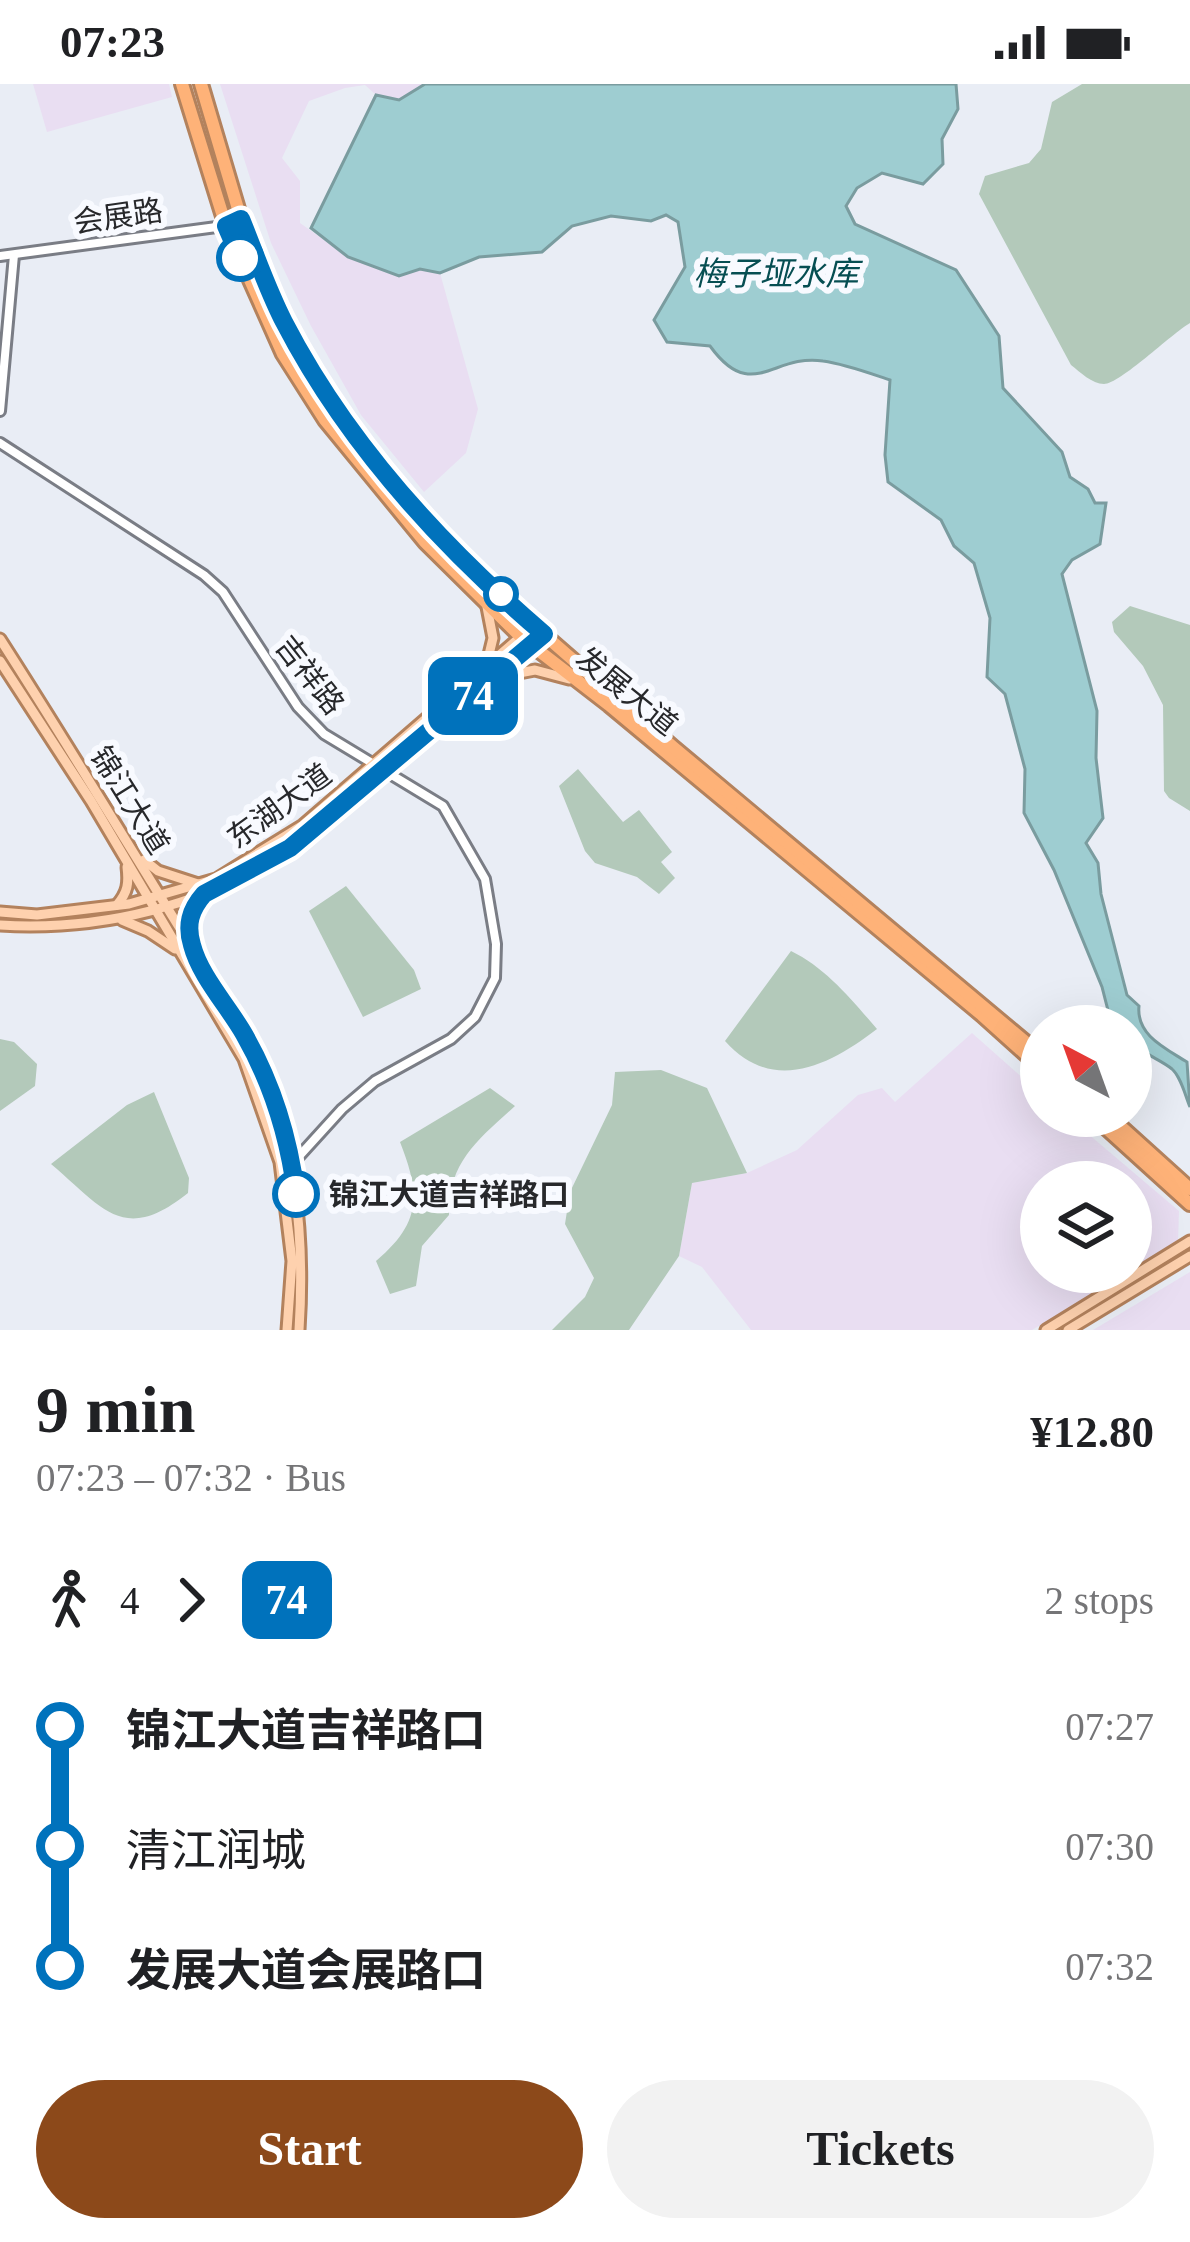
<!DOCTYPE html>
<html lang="en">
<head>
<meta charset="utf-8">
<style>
	:root { --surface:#fff; --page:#f2f2f2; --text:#202124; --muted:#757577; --accent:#8c491a }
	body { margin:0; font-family:"Times New Roman","Noto Sans SC",serif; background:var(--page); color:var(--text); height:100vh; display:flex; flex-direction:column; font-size:45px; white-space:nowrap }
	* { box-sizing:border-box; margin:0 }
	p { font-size:39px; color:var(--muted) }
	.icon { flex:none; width:66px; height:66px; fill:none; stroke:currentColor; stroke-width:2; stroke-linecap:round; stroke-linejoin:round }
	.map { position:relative; height:1246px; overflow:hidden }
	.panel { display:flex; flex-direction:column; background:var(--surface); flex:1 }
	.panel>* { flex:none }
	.badge { padding:0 24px; border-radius:18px; font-size:42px; line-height:78px }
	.needle { width:78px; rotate:319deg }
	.tools { position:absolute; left:1020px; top:921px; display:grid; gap:24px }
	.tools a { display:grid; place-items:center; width:132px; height:132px; border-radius:50%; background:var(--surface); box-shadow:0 12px 48px #0002; font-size:60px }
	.map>.badge { position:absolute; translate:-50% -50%; box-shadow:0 0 0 6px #fff }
	.legs { display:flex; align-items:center; gap:18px; height:132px; padding:0 36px; font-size:39px }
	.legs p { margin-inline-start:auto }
	.overview { display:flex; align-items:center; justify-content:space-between; height:204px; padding:0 36px }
	h1 { font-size:66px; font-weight:600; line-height:90px }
	.action { display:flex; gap:24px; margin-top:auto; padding:24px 36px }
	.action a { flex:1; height:138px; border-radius:72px; background:var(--accent); color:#fff; font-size:48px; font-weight:600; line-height:138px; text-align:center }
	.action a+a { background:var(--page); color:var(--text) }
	ul { padding:0 36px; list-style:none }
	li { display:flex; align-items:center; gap:42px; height:120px; font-size:45px }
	li i { display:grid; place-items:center; width:18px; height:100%; margin:0 15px; background:currentColor }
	li i::after { content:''; width:30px; height:30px; margin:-15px; border:9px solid; border-radius:50%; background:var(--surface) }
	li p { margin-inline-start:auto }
	li:first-child i { background:linear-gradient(#0000 50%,currentColor 0) }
	li:last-child i { background:linear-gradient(currentColor 50%,#0000 0) }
	.status { display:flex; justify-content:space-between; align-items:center; height:84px; padding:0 60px; background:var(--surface); direction:ltr }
	.status svg { height:33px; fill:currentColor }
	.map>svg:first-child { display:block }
</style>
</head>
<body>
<div class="status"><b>07:23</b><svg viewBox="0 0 49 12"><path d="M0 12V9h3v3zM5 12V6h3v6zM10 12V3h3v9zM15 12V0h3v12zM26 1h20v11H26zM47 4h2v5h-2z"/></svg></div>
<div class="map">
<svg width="1190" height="1246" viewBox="0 0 1190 1246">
	<rect width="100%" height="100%" fill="#e9edf5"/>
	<g fill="#e9def2">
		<polygon points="33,0 169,0 172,13 47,48"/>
		<polygon points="220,0 425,0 399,17 376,11 365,1 345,4 309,17 282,74 300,97 300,139 348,173 399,192 420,185 440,189 478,325 466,369 424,408 361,331 311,242 271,159"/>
		<polygon points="972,949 1041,1010 1041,1032 1067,1032 1179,1127 1178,1158 1131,1187 1131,1098 1041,1098 1041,1188 1129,1188 1032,1246 751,1246 702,1183 679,1172 692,1099 747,1089 797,1066 858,1011 882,1004 895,1018"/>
		<polygon points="1190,1188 1190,1246 1093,1246"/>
	</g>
	<g fill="#b3c9ba">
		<path d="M1082,0H1190V239C1171,250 1120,300 1104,300C1092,300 1080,288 1071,281L979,110L985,92L1029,79L1041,65L1052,18Z"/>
		<polygon points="1130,522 1190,541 1190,727 1169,714 1164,707 1163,621 1143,582 1114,548 1112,538"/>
		<polygon points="578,685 623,738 639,726 672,768 661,778 675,794 659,810 637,793 595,779 585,767 559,702"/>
		<polygon points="346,802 414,886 421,905 363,933 309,827"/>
		<path d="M791,867C826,884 852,916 877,945C830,981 773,1011 725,957Z"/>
		<polygon points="0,955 14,958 37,980 35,1002 0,1027"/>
		<polygon points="661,986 707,1004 747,1089 692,1099 679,1172 629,1246 552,1246 585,1213 594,1194 565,1140 570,1108 612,1021 615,988"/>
		<path d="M490,1004L515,1022C478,1056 448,1078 449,1131L422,1162L416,1202L390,1210L376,1177C421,1139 421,1111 400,1058Z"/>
		<path d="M154,1008L189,1094L188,1109C123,1161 103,1124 51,1080L127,1021Z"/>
	</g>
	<path fill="#9ecdd1" stroke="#7a9c9f" stroke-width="3" d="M425,0H956L958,25L942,55L943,80L923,100L882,89L857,104L846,122L855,140L956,186L999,252L1003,304L1062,368L1070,393L1088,405L1095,419H1106L1100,460L1072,476L1062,490L1097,627L1096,674L1103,734L1086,759L1098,779L1101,810L1127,911L1139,922C1136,951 1165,964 1187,978L1190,1023C1185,1011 1181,993 1172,985C1155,971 1131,969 1131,942H1112L1102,903L1054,786L1024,729L1025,685L1005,610L987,593L990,534L974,479L954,462L941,436L888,398L885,371L890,296C869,289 845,280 823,277C773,269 752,320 710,262L667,258L654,236L685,183L678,138L666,131L651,137L611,132L572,142L542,168L479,173L440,189L420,185L399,192L348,173L311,144L376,11L399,16Z"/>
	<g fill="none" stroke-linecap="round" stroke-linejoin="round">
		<defs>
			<g id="minor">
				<polyline points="0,172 224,142"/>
				<polyline points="0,327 14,171"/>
				<polyline points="0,359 204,491 223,508 298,623 324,650 443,722 485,795 496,860 495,894 475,933 451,955 375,997 342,1025 282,1091"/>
			</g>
			<g id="major">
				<path d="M0,555C61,650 120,747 179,843C213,899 257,956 276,1020C299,1094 304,1169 299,1246"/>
				<polyline points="0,577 91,717 244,975 280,1078 292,1177 287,1246"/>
				<polyline points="486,583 493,554 487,523"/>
				<polyline points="498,593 535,586 569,595"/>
				<polyline points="144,776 158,787 198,800"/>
				<path d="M117,821C128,808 129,799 127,783"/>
				<polyline points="0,828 37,831 129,820 216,795 303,741 525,549"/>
				<polyline points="122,836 148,847 175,865"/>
				<path d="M0,841C102,847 205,822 290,765C333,736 371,698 411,664C455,627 503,591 544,549"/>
				<path d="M191,855C187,837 192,824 203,810"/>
				<polyline points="1046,1246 1190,1157"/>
				<polyline points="1068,1246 1190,1172"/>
			</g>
			<g id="highway">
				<polyline points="182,0 226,142 283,270 325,336 425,458 521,553 609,621 982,931 1041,984"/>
				<polyline points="201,0 241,135 283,235 335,322 436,449 533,541 673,663 1041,971"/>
				<polyline points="1093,1032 1190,1120"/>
				<polyline points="1109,1032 1190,1105"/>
			</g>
		</defs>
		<use href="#minor" stroke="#7a7d85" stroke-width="14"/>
		<use href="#major" stroke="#b3825d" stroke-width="15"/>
		<use href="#highway" stroke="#b3825d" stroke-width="18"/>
		<use href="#minor" stroke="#fff" stroke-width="8"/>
		<use href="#major" stroke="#fed1ae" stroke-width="9"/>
		<use href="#highway" stroke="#feb278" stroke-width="12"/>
	</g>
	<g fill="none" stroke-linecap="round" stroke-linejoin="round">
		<defs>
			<path id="line-1" d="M240,174L226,142L241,135C255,169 267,205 284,238C346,358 441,462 544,550L290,764L204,810C190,826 186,841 192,861C200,892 228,922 244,950C272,999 289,1054 296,1110"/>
		</defs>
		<use href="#line-1" stroke="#fff" stroke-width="27"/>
		<use href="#line-1" stroke="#0072bc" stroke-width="18"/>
	</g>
	<g fill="#fff" stroke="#0072bc" stroke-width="6">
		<circle cx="240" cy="174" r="21"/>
		<circle cx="501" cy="510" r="15"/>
		<circle cx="296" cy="1110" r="21"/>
	</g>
	<g text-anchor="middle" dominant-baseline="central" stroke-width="12" stroke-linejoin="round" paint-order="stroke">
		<g font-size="30" fill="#27282b" stroke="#f8faff">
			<text transform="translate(118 132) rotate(-8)">会展路</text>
			<text transform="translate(310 591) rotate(52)">吉祥路</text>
			<text transform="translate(627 607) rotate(39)">发展大道</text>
			<text transform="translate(130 716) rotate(58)">锦江大道</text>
			<text transform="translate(279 722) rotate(-36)">东湖大道</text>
		</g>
		<g font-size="30" font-weight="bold" fill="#27282b" stroke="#f8faff" text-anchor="start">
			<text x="329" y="1110">锦江大道吉祥路口</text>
		</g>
		<g font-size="33" font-style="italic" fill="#064e52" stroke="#f8faff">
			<text x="776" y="190">梅子垭水库</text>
		</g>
	</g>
</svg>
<div class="tools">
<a><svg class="needle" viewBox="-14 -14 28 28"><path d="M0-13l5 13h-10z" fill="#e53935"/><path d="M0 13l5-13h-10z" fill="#757577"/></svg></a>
<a><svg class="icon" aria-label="layers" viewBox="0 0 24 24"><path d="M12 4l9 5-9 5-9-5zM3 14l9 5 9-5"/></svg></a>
</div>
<b class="badge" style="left:473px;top:612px;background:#0072bc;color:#fff">74</b>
</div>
<section class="panel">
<div class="overview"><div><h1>9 min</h1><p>07:23 – 07:32 · Bus</p></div><b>¥12.80</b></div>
<div class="legs"><svg class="icon" aria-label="walk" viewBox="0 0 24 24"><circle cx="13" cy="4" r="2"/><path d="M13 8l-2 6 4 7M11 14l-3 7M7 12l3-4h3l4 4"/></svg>4<svg class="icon" aria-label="forward" viewBox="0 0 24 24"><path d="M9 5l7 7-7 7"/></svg><b class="badge" style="background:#0072bc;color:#fff">74</b><p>2 stops</p></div>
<ul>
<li><i style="color:#0072bc"></i><b>锦江大道吉祥路口</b><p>07:27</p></li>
<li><i style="color:#0072bc"></i><span>清江润城</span><p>07:30</p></li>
<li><i style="color:#0072bc"></i><b>发展大道会展路口</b><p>07:32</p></li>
</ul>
<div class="action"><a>Start</a><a>Tickets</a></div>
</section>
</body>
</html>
